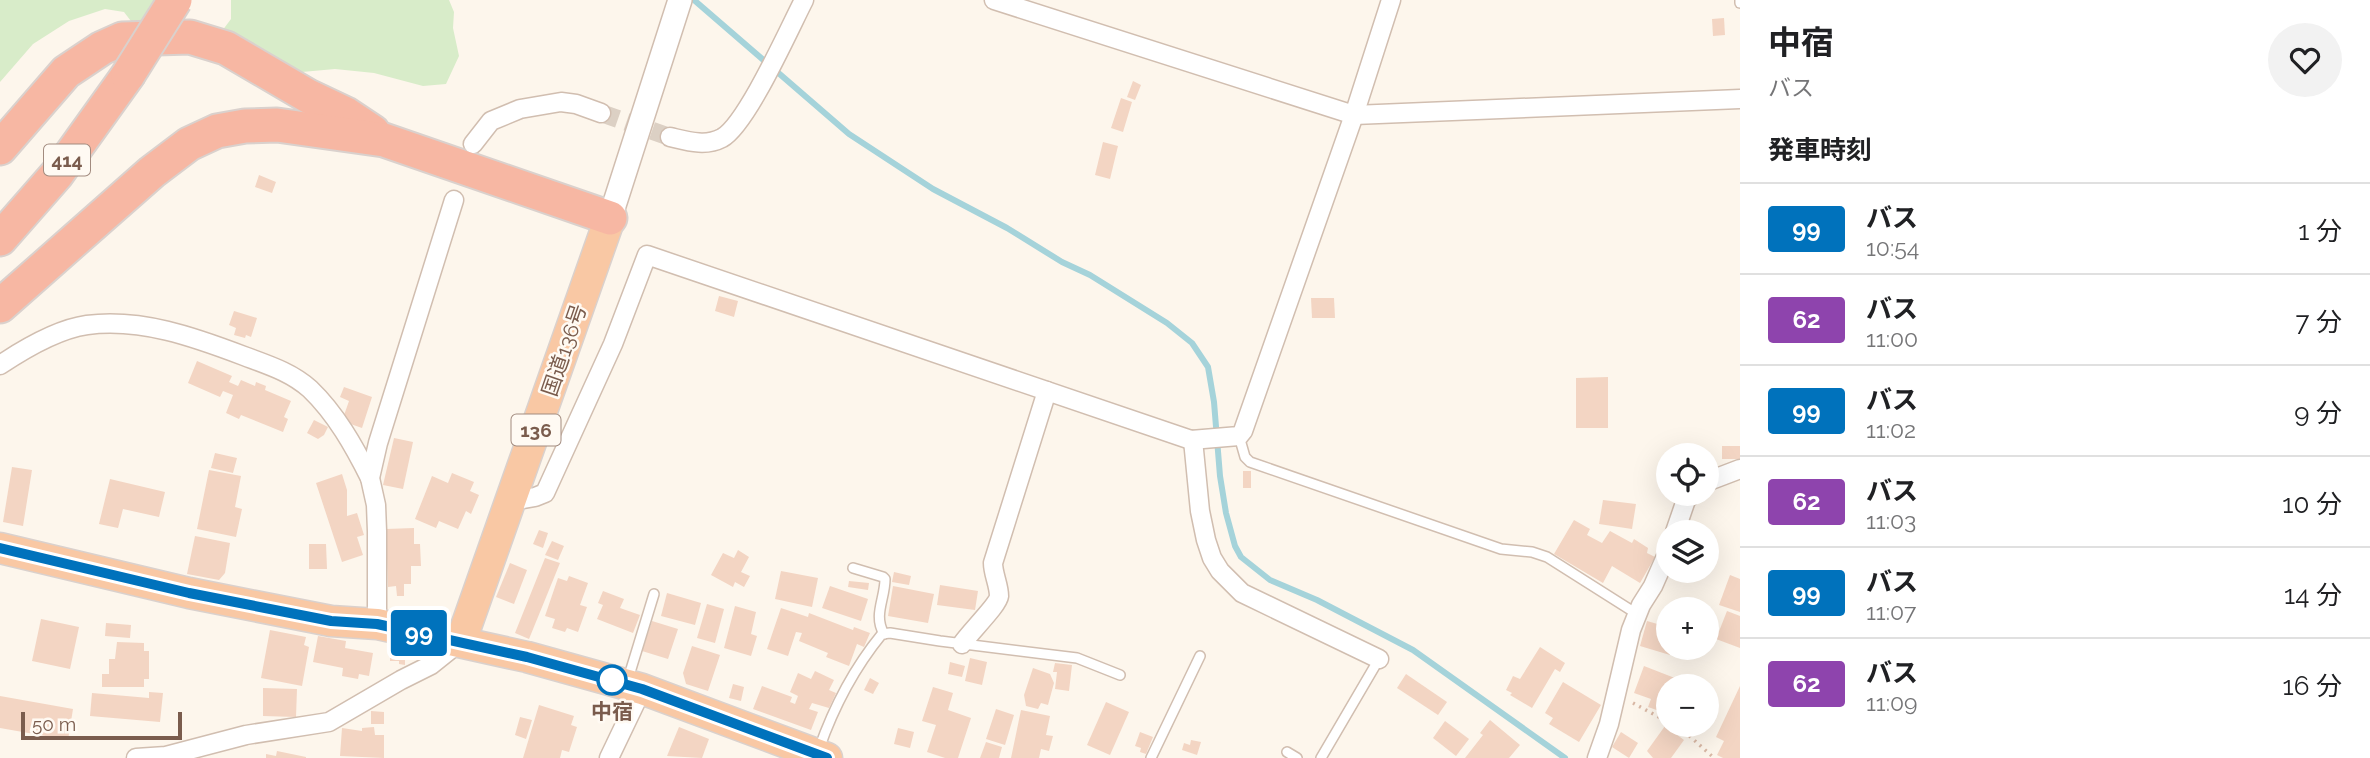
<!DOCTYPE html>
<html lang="ja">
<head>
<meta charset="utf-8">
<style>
	:root { --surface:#fff; --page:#f2f2f2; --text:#202124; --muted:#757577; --line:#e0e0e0 }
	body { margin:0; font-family:Raleway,"Noto Sans JP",sans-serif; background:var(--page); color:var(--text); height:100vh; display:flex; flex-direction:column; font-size:26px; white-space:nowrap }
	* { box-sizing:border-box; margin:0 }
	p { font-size:23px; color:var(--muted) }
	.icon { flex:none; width:38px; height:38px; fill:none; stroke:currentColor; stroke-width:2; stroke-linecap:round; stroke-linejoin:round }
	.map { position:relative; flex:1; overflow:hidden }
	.side { display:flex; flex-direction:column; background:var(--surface); width:630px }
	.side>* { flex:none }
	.badge { padding:0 14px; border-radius:5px; font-size:24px; line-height:46px }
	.fabs { position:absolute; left:1656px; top:443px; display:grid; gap:14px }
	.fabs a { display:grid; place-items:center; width:63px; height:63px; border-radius:50%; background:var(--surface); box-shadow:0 7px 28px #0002; font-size:35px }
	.scale { position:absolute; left:21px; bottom:18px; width:161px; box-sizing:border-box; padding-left:7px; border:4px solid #7a5c4d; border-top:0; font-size:19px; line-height:24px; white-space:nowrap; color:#7a5c4d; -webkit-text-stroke:5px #fffaf3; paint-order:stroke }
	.map>.badge { position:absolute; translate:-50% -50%; box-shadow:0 0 0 4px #fff }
	h2 { padding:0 28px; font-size:26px; line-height:63px }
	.round { display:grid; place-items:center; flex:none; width:74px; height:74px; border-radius:37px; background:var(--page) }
	.headline { display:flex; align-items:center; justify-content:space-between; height:119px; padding:0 28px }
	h1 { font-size:33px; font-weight:700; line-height:52px }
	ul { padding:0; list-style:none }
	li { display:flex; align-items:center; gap:21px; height:91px; padding:0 28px; border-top:2px solid var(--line) }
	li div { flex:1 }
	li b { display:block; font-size:26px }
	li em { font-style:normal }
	li .badge { min-width:77px; font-weight:700; text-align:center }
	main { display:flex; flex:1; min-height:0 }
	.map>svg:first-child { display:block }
</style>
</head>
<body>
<main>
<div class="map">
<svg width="1740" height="758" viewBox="0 0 1740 758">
	<rect width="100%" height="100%" fill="#fdf6ec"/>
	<g fill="#d8ecc9">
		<polygon points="0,0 164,0 154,14 134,25 124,12 105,9 69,21 33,44 0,82"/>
		<polygon points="231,0 449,0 454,12 453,28 459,56 446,84 423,86 374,73 335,69 291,73 219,35 231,19"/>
	</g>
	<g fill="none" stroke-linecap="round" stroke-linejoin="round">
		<polyline stroke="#a5d3da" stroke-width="6" points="694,0 849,134 933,189 1007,228 1062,262 1090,275 1167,323 1192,343 1208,367 1214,402 1220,476 1226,513 1235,546 1241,557 1270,580 1317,600 1413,650 1565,758"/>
	</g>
	<g fill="#f3d5c3">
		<polygon points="1724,18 1725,35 1713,36 1712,19"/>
		<polygon points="1133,81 1141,85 1135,100 1127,97"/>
		<polygon points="1121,98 1132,102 1123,132 1111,128"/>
		<polygon points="1103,142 1118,146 1110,179 1095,175"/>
		<polygon points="259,175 276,182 272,193 255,187"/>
		<polygon points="719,296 738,301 734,317 715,311"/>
		<polygon points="1311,298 1334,298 1335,318 1312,318"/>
		<polygon points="234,311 257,318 251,337 246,335 245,338 234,335 236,328 229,325"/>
		<polygon points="197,361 232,376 229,382 238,386 241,380 255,386 256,382 266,386 265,390 291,401 284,417 288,419 283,432 241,415 239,419 226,413 233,395 223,391 220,397 188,383"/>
		<polygon points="1608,377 1608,428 1576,428 1576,378"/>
		<polygon points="344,387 372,397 362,428 342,421 349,401 340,397"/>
		<polygon points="314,420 328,427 324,435 318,439 307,433"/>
		<polygon points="394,438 413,442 403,489 383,485"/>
		<rect x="1722" y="446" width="18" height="13"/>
		<polygon points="215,453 237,458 233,473 211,468"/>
		<polygon points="12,467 32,470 23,526 3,522"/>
		<polygon points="209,470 241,476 235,507 242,509 236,537 197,529"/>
		<rect x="1243" y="471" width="8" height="17"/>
		<polygon points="452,473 474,482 470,491 479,495 471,514 466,511 458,529 439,521 436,528 415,519 432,476 448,483"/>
		<polygon points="342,474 347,490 347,516 357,513 364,535 357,537 363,555 342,562 316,483"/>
		<polygon points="110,479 165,492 159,517 123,509 118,528 99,524"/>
		<polygon points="1603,500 1636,504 1632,529 1599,524"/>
		<polygon points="1574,520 1590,529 1587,535 1602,543 1610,531 1632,543 1634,539 1648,548 1647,553 1655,557 1640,583 1612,566 1603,583 1554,554"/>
		<polygon points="414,528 414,544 420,544 421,566 411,566 411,584 404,584 404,596 397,596 396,586 388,587 386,529"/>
		<polygon points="539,530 548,533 543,548 533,544"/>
		<polygon points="195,536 230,543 225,573 219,580 187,574"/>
		<polygon points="552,541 564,546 558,560 545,555"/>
		<polygon points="309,544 326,544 327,569 309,569"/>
		<polygon points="738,550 749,557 741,572 750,576 744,587 735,582 733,587 711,575 723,553 734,558"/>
		<polygon points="545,558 560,563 529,639 515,633"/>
		<polygon points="510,563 527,570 514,604 496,597"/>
		<polygon points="781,571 818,578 812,607 775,599"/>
		<polygon points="894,572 911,576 909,585 892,582"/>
		<polygon points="1730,575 1740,579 1740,612 1719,605"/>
		<polygon points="569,576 588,583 580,605 587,607 578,632 567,628 565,632 552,628 555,619 545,616 558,578 567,581"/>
		<polygon points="849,581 869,583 868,590 848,587"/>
		<polygon points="940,585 978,591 975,610 937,605"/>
		<polygon points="830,586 868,599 861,621 822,608"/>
		<polygon points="893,586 934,594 928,623 888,616"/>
		<polygon points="603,591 624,599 620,608 640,615 633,633 597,619 603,605 598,603"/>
		<polygon points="667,593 701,603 695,625 661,616"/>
		<polygon points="707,604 724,609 715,643 697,638"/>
		<polygon points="735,606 756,612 751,634 757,636 751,656 724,648"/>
		<polygon points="781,608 808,617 809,613 853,630 854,627 870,633 864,647 857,644 849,666 826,657 828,653 799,641 802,633 796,632 788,656 767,649"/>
		<polygon points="1727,611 1740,616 1740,648 1716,639"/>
		<polygon points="41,619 79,627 70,669 32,661"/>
		<polygon points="652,621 678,629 668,659 642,651"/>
		<polygon points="1647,621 1668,627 1668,648 1673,648 1670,655 1640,646"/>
		<polygon points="106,623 131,625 130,638 105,636"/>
		<polygon points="270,630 306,637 304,645 309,647 302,686 261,678"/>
		<polygon points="318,636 346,641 345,648 373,653 369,676 359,674 358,679 342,676 343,668 313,662"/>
		<polygon points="117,642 144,643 144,651 149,651 149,679 144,679 144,687 102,687 102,674 109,674 109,659 115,659"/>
		<polygon points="692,646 720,655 708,691 686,684 683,673"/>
		<polygon points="1540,647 1565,663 1560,672 1555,669 1532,708 1510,695 1512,693 1506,690 1513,676 1520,679"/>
		<polygon points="390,652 405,652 405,665 399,664 399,661 390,661"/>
		<polygon points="970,658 987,662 982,685 965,681"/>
		<polygon points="950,662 965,666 962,677 948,674"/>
		<polygon points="1055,663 1072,665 1069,691 1055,689 1057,672 1053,672"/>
		<polygon points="1644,666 1685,682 1684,686 1668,686 1668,714 1648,707 1651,699 1634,693"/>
		<polygon points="1033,668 1050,674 1054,683 1048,705 1041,703 1038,709 1026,706 1024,695"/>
		<polygon points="815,671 834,680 829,690 836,693 829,708 812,703 809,709 818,712 811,730 753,709 762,686 792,697 790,702 795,704 798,696 790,692 798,673 811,679"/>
		<polygon points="1406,674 1447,702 1438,715 1397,688"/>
		<polygon points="870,678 879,683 873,694 864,690"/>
		<polygon points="1563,682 1601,705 1579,742 1549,724 1553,718 1545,713"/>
		<polygon points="733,684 744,687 741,701 729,698"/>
		<polygon points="1740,686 1740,758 1723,758 1717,755 1724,741 1716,737"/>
		<polygon points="933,687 953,693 948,710 971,718 958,758 945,758 927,752 936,725 922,721"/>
		<polygon points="263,688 297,689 296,717 263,716"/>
		<polygon points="149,692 163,693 160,722 90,716 92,693 149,698"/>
		<polygon points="0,696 73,709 68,740 0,728"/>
		<polygon points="1106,702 1129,712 1110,755 1087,745"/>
		<polygon points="539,705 574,716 571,725 577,727 569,752 562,750 560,758 523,758"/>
		<polygon points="996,709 1014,715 1005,745 986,739"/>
		<polygon points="1021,710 1050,716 1046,735 1053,736 1049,751 1041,749 1039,758 1011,758"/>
		<polygon points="371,711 384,712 384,724 371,724"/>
		<polygon points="520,717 532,720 526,739 515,735"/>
		<polygon points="1490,720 1520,745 1509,758 1465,758 1483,735 1480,733"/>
		<polygon points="1445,721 1469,739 1456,756 1433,738"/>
		<polygon points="1665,726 1684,740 1671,758 1653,758 1647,751"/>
		<polygon points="374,727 375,735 384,735 384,758 340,756 342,728 362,731 362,728"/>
		<polygon points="679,727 709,739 702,758 667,756"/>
		<polygon points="898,728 914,732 910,748 894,744"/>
		<polygon points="1140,732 1153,737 1146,754 1140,752 1141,748 1135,746"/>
		<polygon points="1621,732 1638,743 1629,758 1612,747"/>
		<polygon points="1191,740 1201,742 1197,755 1182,750 1184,743 1190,745"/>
		<polygon points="986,742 1002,747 999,758 980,758"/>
		<polygon points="277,751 306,757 306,758 266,758 266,754 276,756"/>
	</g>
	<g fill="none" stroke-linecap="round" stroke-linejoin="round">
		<polyline stroke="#dcd0c4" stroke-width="18" stroke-dasharray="18 9" stroke-linecap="butt" points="601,113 670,137"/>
		<defs>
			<g id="service">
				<polyline points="1740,0 1740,3"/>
				<polyline points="1239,436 1245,457 1250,462 1501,549 1532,552 1547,557 1637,614"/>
				<path d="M853,568L883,577L885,579C885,599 873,615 884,634"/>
				<polyline points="628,679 654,594"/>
				<path d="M819,749C833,709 855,667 882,634L890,633L940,641L1077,658L1120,675"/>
				<polyline points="1287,752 1297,758"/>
				<polyline points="1151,758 1200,656"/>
				<polyline points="1321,758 1379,659"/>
			</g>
			<g id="minor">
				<polyline points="994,0 1354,115 1740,99"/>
				<path d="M670,137C687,141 705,147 722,138C747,124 789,29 804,0"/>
				<polyline points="473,144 491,121 520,109 561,102 576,104 601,113"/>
				<path d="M0,365C24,349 58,329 87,325C141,318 194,337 244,356C268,365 291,372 310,389C336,414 354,446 370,478"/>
				<polyline points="1193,440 1200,511 1206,540 1212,558 1220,571 1242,593 1379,659"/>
				<polyline points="1706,482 1740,469"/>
				<polyline points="512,501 535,497 545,493 613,344 647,255 1191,440 1239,436 1243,431 1354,115 1391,0"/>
				<polyline points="1675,532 1686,500 1692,494"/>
				<polyline points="377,624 377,531 376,505 370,478 378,443 454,200"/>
				<path d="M962,644C970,632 998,605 999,596C999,585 993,574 993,563L1047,391"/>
				<polyline points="136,758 166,756 246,735 329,722 401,680 431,665 461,641"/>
				<polyline points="609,758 642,689"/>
				<polyline points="1597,758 1609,724 1631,630 1641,605 1653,586 1668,552"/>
			</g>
			<polyline id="tertiary" points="610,218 680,0"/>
			<g id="trunk">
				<polyline points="0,548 189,593 331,621 377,624 527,657 642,689 827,758"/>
				<polyline points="461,641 610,218"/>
			</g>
			<g id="motorway">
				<polyline points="0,148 66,72 102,48 122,39 190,37 226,48 308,96 346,114 373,132"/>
				<polyline points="0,239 57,174 128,75"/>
				<polyline points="0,306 152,172 189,144 217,131 245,126 277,125 384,140 610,218"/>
			</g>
		</defs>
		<use href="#service" stroke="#d1beb0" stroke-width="12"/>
		<use href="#minor" stroke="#d1beb0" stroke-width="21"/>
		<use href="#tertiary" stroke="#d1beb0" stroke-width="26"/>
		<use href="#trunk" stroke="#dad1cd" stroke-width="33"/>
		<use href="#motorway" stroke="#dad1cd" stroke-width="37"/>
		<g stroke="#d9b8a5" stroke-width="3.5" stroke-dasharray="2 5" stroke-linecap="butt">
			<polyline points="1633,703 1668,722"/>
			<polyline points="1672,724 1684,731 1714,758"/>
		</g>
		<use href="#service" stroke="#fff" stroke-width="9"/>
		<use href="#minor" stroke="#fff" stroke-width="18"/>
		<use href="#tertiary" stroke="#fff" stroke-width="23"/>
		<use href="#trunk" stroke="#f9c8a4" stroke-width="30"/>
		<use href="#motorway" stroke="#f7b7a3" stroke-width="33"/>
		<defs>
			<polyline id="motorway-bridge" points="128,75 175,0"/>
		</defs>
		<use href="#motorway-bridge" stroke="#dad1cd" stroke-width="37" stroke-linecap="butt"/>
		<use href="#motorway-bridge" stroke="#f7b7a3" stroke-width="33"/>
	</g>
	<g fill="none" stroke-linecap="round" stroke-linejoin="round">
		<defs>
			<polyline id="line" points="0,548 189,593 331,621 377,624 527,657 642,689 827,758"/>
		</defs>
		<use href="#line" stroke="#fff" stroke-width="16"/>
		<use href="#line" stroke="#0072bc" stroke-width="10"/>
	</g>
	<circle fill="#fff" stroke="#0072bc" stroke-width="3.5" cx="612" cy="680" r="14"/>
	<g text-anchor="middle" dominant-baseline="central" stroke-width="5" stroke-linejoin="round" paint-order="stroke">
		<g fill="#fffaf3" stroke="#a28b7f" stroke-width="2">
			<rect x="44" y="144.5" width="46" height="31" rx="5"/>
			<rect x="511.5" y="414.5" width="49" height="31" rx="5"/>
		</g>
		<g font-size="19" font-weight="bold" fill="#7a5c4d">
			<text x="67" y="160">414</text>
			<text x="536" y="430">136</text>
		</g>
		<g font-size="21" fill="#7a5c4d" stroke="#fffaf3">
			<text transform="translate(564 350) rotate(-71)">国道136号</text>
		</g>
		<g font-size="21" font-weight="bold" fill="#7a5c4d" stroke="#fffaf3">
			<text x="612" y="711">中宿</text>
		</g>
	</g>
</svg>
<div class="fabs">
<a><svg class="icon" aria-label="locate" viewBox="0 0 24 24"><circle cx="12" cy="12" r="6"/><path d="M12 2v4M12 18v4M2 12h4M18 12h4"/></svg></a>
<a><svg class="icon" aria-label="layers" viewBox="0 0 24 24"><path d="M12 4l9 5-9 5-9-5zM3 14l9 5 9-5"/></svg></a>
<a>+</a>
<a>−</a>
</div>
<div class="scale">50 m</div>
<b class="badge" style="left:419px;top:633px;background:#0072bc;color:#fff">99</b>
</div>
<section class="side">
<div class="headline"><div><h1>中宿</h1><p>バス</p></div><a class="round"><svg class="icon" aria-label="heart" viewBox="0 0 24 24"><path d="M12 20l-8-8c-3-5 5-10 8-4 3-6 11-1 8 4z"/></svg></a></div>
<h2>発車時刻</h2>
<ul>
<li><span class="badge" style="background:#0072bc;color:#fff">99</span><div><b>バス</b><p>10:54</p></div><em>1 分</em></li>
<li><span class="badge" style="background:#8e44ad;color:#fff">62</span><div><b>バス</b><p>11:00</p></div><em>7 分</em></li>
<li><span class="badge" style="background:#0072bc;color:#fff">99</span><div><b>バス</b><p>11:02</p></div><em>9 分</em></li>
<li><span class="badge" style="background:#8e44ad;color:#fff">62</span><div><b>バス</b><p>11:03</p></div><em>10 分</em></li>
<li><span class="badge" style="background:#0072bc;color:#fff">99</span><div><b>バス</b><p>11:07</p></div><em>14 分</em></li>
<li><span class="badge" style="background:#8e44ad;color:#fff">62</span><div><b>バス</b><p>11:09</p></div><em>16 分</em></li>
</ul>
</section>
</main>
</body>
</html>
